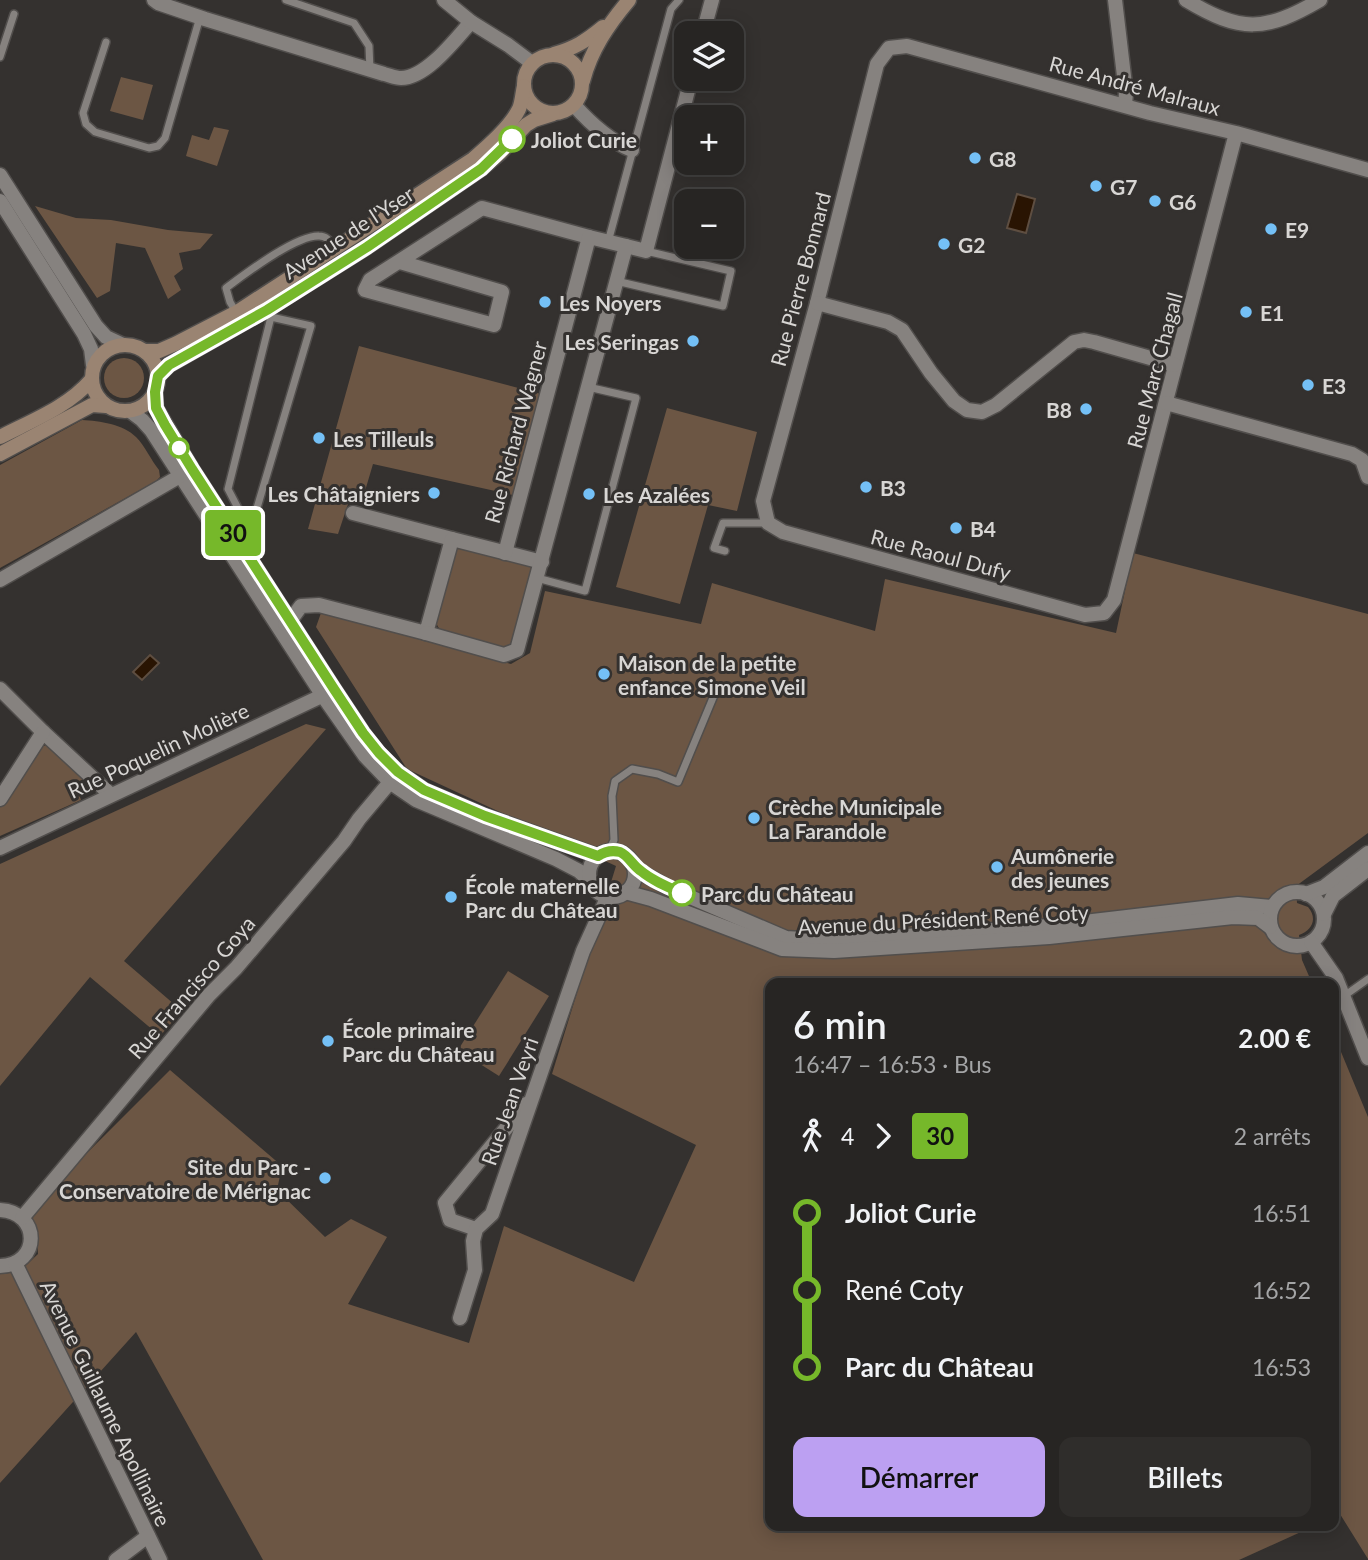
<!DOCTYPE html>
<html lang="fr">
<head>
<meta charset="utf-8">
<style>
	:root { --surface:#272523; --page:#2f2d2b; --text:#f1f3f6; --muted:#a4a5a6; --line:#434241; --accent:#bca0f2 }
	body { margin:0; font-family:Lato,sans-serif; background:var(--page); color:var(--text); height:100vh; display:flex; flex-direction:column; font-size:26px; white-space:nowrap }
	* { box-sizing:border-box; margin:0 }
	p { font-size:23px; color:var(--muted) }
	.icon { flex:none; width:38px; height:38px; fill:none; stroke:currentColor; stroke-width:2; stroke-linecap:round; stroke-linejoin:round }
	.map { position:relative; flex:1; overflow:hidden }
	.sheet { position:absolute; left:765px; top:978px; width:574px; height:553px; display:flex; flex-direction:column; background:var(--surface); border-radius:14px; box-shadow:0 4px 18px #0003,0 0 0 2px var(--line) }
	.sheet>* { flex:none }
	.badge { padding:0 14px; border-radius:5px; font-size:24px; line-height:46px }
	.fabs { position:absolute; left:674px; top:21px; display:grid; gap:14px }
	.fabs a { display:grid; place-items:center; width:70px; height:70px; border-radius:14px; background:var(--surface); box-shadow:0 4px 18px #0003,0 0 0 2px var(--line); font-size:35px }
	.map>.badge { position:absolute; translate:-50% -50%; box-shadow:0 0 0 4px #fff }
	.legs { display:flex; align-items:center; gap:10px; height:77px; padding:0 28px; font-size:23px }
	.legs p { margin-inline-start:auto }
	.headline { display:flex; align-items:center; justify-content:space-between; height:119px; padding:0 28px }
	h1 { font-size:38px; font-weight:600; line-height:52px }
	.cta { display:flex; gap:14px; margin-top:auto; padding:14px 28px }
	.cta a { flex:1; height:80px; border-radius:14px; background:var(--accent); color:#111; font-size:28px; font-weight:600; line-height:80px; text-align:center }
	.cta a+a { background:var(--page); color:var(--text) }
	ul { padding:0 28px; list-style:none }
	li { display:flex; align-items:center; gap:24px; height:77px; font-size:26px }
	li i { display:grid; place-items:center; width:10px; height:100%; margin:0 9px; background:currentColor }
	li i::after { content:''; width:18px; height:18px; margin:-9px; border:5px solid; border-radius:50%; background:var(--surface) }
	li p { margin-inline-start:auto }
	li:first-child i { background:linear-gradient(#0000 50%,currentColor 0) }
	li:last-child i { background:linear-gradient(currentColor 50%,#0000 0) }
	.map>svg:first-child { display:block }
</style>
</head>
<body>
<div class="map">
<svg width="1368" height="1560" viewBox="0 0 1368 1560">
	<rect width="100%" height="100%" fill="#34312f"/>
	<g fill="#6c5644">
		<polygon points="121,77 153,85 143,120 110,111"/>
		<polygon points="214,127 229,130 217,166 186,156 192,135 209,140"/>
		<polygon points="35,206 76,218 111,220 168,230 213,234 200,249 179,253 183,269 174,276 181,290 168,299 145,248 116,243 110,291 97,298"/>
		<polygon points="359,346 541,394 513,495 373,464 365,491 353,489 338,534 308,529"/>
		<circle cx="124" cy="378" r="20"/>
		<polygon points="667,408 757,432 737,511 708,505 680,604 616,587"/>
		<path d="M82,420C100,421 123,424 136,437C145,446 151,460 159,470L160,477L156,481L0,568V465Z"/>
		<path d="M462,547L542,562L516,644L507,649L444,632C438,628 436,625 436,618L457,549Z"/>
		<path d="M1133,553L1368,614V833L1296,886L1297,903L1308,907C1318,919 1312,930 1299,935L1302,960L1312,983L770,984V1526H1314L1239,1560H263L136,1332L0,1483V1274L19,1272L38,1254L37,1235L22,1218L170,1070L282,1166L277,1190L325,1237L351,1219L387,1237L348,1304L469,1343L504,1226L634,1282L696,1145L552,1074L616,866L407,769L316,627L321,613L511,664L530,653L545,591L701,624L712,583L875,631L885,579L1116,633Z"/>
		<polygon points="306,724 326,729 124,961 182,1011 160,1036 90,977 0,1086 0,864"/>
		<polygon points="48,745 89,782 85,785 86,791 80,797 81,800 0,836 0,806 38,750 43,746"/>
		<polygon points="508,971 549,996 499,1076 458,1050"/>
		<polygon points="1334,1035 1368,1117 1368,1559 1340,1514 1334,1517"/>
	</g>
	<g fill="#291402" stroke="#5e4e41" stroke-width="2">
		<polygon points="1017,194 1035,199 1026,233 1007,228"/>
		<polygon points="150,655 159,663 142,680 133,672"/>
	</g>
	<g fill="none" stroke-linecap="round" stroke-linejoin="round">
		<defs>
			<g id="lane">
				<polyline points="286,0 354,23 369,46 370,70"/>
				<polyline points="106,42 83,113 86,124 95,132 149,148 158,146 165,138 200,17"/>
				<polyline points="0,57 14,14"/>
				<polyline points="608,242 671,9 679,0"/>
				<polyline points="616,281 723,306 731,271 646,251"/>
				<path d="M236,312L230,302L226,288C245,274 296,235 319,236C328,236 331,243 336,249"/>
				<polygon points="271,317 311,326 254,518 239,510 228,489"/>
				<polyline points="725,551 714,548 723,523 768,523"/>
				<polyline points="537,578 585,591 636,398 588,387"/>
				<polyline points="609,851 614,840 612,796 615,781 632,769 658,774 678,782 715,693"/>
				<polyline points="1344,996 1368,979"/>
			</g>
			<g id="street">
				<path d="M154,0L158,3L205,19L384,74C389,75 395,78 401,78C426,78 455,40 471,22"/>
				<polyline points="444,0 471,22 508,45 532,63"/>
				<polyline points="1115,0 1126,93 1125,105"/>
				<path d="M1186,0C1241,33 1265,32 1320,0"/>
				<polyline points="703,33 712,0"/>
				<path d="M574,105C590,123 610,141 632,150"/>
				<polyline points="1236,133 1114,600 1104,613 1085,615 783,532 768,523 763,501 817,303 877,64 889,48 907,46 1150,113 1236,133 1368,170"/>
				<polyline points="0,175 96,326 106,337 121,344"/>
				<polyline points="0,201 84,334 91,349 93,365"/>
				<polyline points="626,246 646,251 691,79"/>
				<polyline points="400,262 502,292 494,325 365,290 370,280 482,208 589,237"/>
				<polyline points="817,303 888,322 902,330 931,373 954,401 967,410 982,412 996,405 1074,342 1084,340 1094,342 1175,365"/>
				<polyline points="155,392 156,408 192,469 334,689 363,733 378,753 398,772 424,790 486,816 598,856"/>
				<polyline points="1166,403 1352,454 1362,460 1368,477"/>
				<polyline points="130,411 142,420 151,430 323,696 365,756 391,783 416,800 556,859 579,871 590,881"/>
				<polyline points="353,513 452,539"/>
				<polyline points="0,580 187,472"/>
				<polyline points="285,624 290,621 301,606 319,605 426,633 452,539 542,562"/>
				<polyline points="426,633 504,655 517,650 626,246 589,237 505,553"/>
				<polyline points="0,689 43,732 111,795"/>
				<polyline points="0,799 43,732"/>
				<polyline points="0,848 330,692"/>
				<circle cx="612" cy="874" r="23"/>
				<polyline points="633,865 644,874 667,887 786,938 834,941 1050,926 1238,904 1272,907"/>
				<circle cx="1297" cy="919" r="27"/>
				<polyline points="625,892 651,899 782,949 834,951 1049,937 1233,917 1258,918 1270,927"/>
				<polyline points="1306,894 1324,887 1368,853"/>
				<polyline points="1324,914 1333,896 1368,869"/>
				<polyline points="1311,942 1336,978 1368,1058"/>
				<path d="M0,1210C41,1212 41,1265 0,1266"/>
				<polyline points="22,1218 209,995 236,968 344,841 359,819 396,775"/>
				<polyline points="476,1229 450,1220 445,1203 526,1104"/>
				<polyline points="15,1263 160,1560"/>
				<polyline points="460,1318 475,1270 473,1241 476,1229 492,1214 583,951 608,896"/>
				<polyline points="116,1560 148,1536"/>
			</g>
			<g id="secondary">
				<path d="M554,54C575,48 586,41 603,27"/>
				<circle cx="553" cy="84" r="29"/>
				<path d="M583,81C591,50 608,25 629,0"/>
				<circle cx="125" cy="378" r="33"/>
				<path d="M145,351H159L175,344L237,312L473,159C488,146 510,127 519,109C522,102 522,94 524,86"/>
				<polyline points="158,376 169,365 266,310 367,247 481,169 500,153 526,125 534,120 553,114"/>
				<path d="M0,437C31,421 68,407 91,380"/>
				<polyline points="0,454 92,405 106,406"/>
			</g>
		</defs>
		<use href="#lane" stroke="#514e4c" stroke-width="10"/>
		<use href="#street" stroke="#514e4c" stroke-width="17"/>
		<use href="#secondary" stroke="#514e4c" stroke-width="17"/>
		<use href="#lane" stroke="#86827f" stroke-width="7"/>
		<use href="#street" stroke="#86827f" stroke-width="14"/>
		<use href="#secondary" stroke="#9a8472" stroke-width="14"/>
	</g>
	<g fill="none" stroke-linecap="round" stroke-linejoin="round">
		<defs>
			<path id="line-1" d="M512,139L481,169L367,247L267,310L169,365L158,376L155,392L156,408L165,425L192,469L334,689L363,733L379,753L398,772L424,790L485,816L598,856C604,852 612,850 620,852C629,856 633,866 641,871C653,881 668,887 682,893"/>
		</defs>
		<use href="#line-1" stroke="#fff" stroke-width="16"/>
		<use href="#line-1" stroke="#76b82a" stroke-width="10"/>
	</g>
	<g fill="#fff" stroke="#76b82a" stroke-width="3.5">
		<circle cx="512" cy="139" r="12"/>
		<circle cx="179" cy="448" r="9"/>
		<circle cx="682" cy="893" r="12"/>
	</g>
	<g fill="#74c0f6" stroke="#34312f" stroke-width="2.5">
		<circle cx="975" cy="158" r="7"/>
		<circle cx="1096" cy="186" r="7"/>
		<circle cx="1155" cy="201" r="7"/>
		<circle cx="1271" cy="229" r="7"/>
		<circle cx="944" cy="244" r="7"/>
		<circle cx="545" cy="302" r="7"/>
		<circle cx="1246" cy="312" r="7"/>
		<circle cx="693" cy="341" r="7"/>
		<circle cx="1308" cy="385" r="7"/>
		<circle cx="1086" cy="409" r="7"/>
		<circle cx="319" cy="438" r="7"/>
		<circle cx="866" cy="487" r="7"/>
		<circle cx="434" cy="493" r="7"/>
		<circle cx="589" cy="494" r="7"/>
		<circle cx="956" cy="528" r="7"/>
		<circle cx="604" cy="674" r="7"/>
		<circle cx="754" cy="818" r="7"/>
		<circle cx="997" cy="867" r="7"/>
		<circle cx="451" cy="897" r="7"/>
		<circle cx="328" cy="1041" r="7"/>
		<circle cx="325" cy="1178" r="7"/>
	</g>
	<g text-anchor="middle" dominant-baseline="central" stroke-width="6" stroke-linejoin="round" paint-order="stroke">
		<g font-size="21" fill="#d8d6d4" stroke="#34312f">
			<text transform="translate(1135 85) rotate(15)">Rue André Malraux</text>
			<text transform="translate(348 232) rotate(-33)">Avenue de l'Yser</text>
			<text transform="translate(800 279) rotate(-75)">Rue Pierre Bonnard</text>
			<text transform="translate(1154 370) rotate(-75)">Rue Marc Chagall</text>
			<text transform="translate(515 432) rotate(-75)">Rue Richard Wagner</text>
			<text transform="translate(941 554) rotate(15)">Rue Raoul Dufy</text>
			<text transform="translate(158 750) rotate(-25)">Rue Poquelin Molière</text>
			<text transform="translate(943 919) rotate(-3)">Avenue du Président René Coty</text>
			<text transform="translate(191 987) rotate(-49)">Rue Francisco Goya</text>
			<text transform="translate(509 1101) rotate(-71)">Rue Jean Veyri</text>
			<text transform="translate(106 1403) rotate(64)">Avenue Guillaume Apollinaire</text>
		</g>
		<g font-size="21" font-weight="bold" fill="#d8d6d4" stroke="#34312f" text-anchor="start">
			<text x="531" y="139">Joliot Curie</text>
			<text x="701" y="893">Parc du Château</text>
		</g>
		<g font-size="21" font-weight="bold" fill="#d8d6d4" stroke="#34312f" text-anchor="start">
			<text x="989" y="158">G8</text>
			<text x="1110" y="186">G7</text>
			<text x="1169" y="201">G6</text>
			<text x="1285" y="229">E9</text>
			<text x="958" y="244">G2</text>
			<text x="559" y="302">Les Noyers</text>
			<text x="1260" y="312">E1</text>
			<text x="679" y="341" text-anchor="end">Les Seringas</text>
			<text x="1322" y="385">E3</text>
			<text x="1072" y="409" text-anchor="end">B8</text>
			<text x="333" y="438">Les Tilleuls</text>
			<text x="880" y="487">B3</text>
			<text x="420" y="493" text-anchor="end">Les Châtaigniers</text>
			<text x="603" y="494">Les Azalées</text>
			<text x="970" y="528">B4</text>
			<text x="618" y="662">Maison de la petite<tspan x="618" dy="24">enfance Simone Veil</tspan></text>
			<text x="768" y="806">Crèche Municipale<tspan x="768" dy="24">La Farandole</tspan></text>
			<text x="1011" y="855">Aumônerie<tspan x="1011" dy="24">des jeunes</tspan></text>
			<text x="465" y="885">École maternelle<tspan x="465" dy="24">Parc du Château</tspan></text>
			<text x="342" y="1029">École primaire<tspan x="342" dy="24">Parc du Château</tspan></text>
			<text x="311" y="1166" text-anchor="end">Site du Parc -<tspan x="311" dy="24">Conservatoire de Mérignac</tspan></text>
		</g>
	</g>
</svg>
<div class="fabs">
<a><svg class="icon" aria-label="layers" viewBox="0 0 24 24"><path d="M12 4l9 5-9 5-9-5zM3 14l9 5 9-5"/></svg></a>
<a>+</a>
<a>−</a>
</div>
<b class="badge" style="left:233px;top:533px;background:#76b82a;color:#111">30</b>
<section class="sheet">
<div class="headline"><div><h1>6 min</h1><p>16:47 – 16:53 · Bus</p></div><b>2.00 €</b></div>
<div class="legs"><svg class="icon" aria-label="walk" viewBox="0 0 24 24"><circle cx="13" cy="4" r="2"/><path d="M13 8l-2 6 4 7M11 14l-3 7M7 12l3-4h3l4 4"/></svg>4<svg class="icon" aria-label="forward" viewBox="0 0 24 24"><path d="M9 5l7 7-7 7"/></svg><b class="badge" style="background:#76b82a;color:#111">30</b><p>2 arrêts</p></div>
<ul>
<li><i style="color:#76b82a"></i><b>Joliot Curie</b><p>16:51</p></li>
<li><i style="color:#76b82a"></i><span>René Coty</span><p>16:52</p></li>
<li><i style="color:#76b82a"></i><b>Parc du Château</b><p>16:53</p></li>
</ul>
<div class="cta"><a>Démarrer</a><a>Billets</a></div>
</section>
</div>
</body>
</html>
